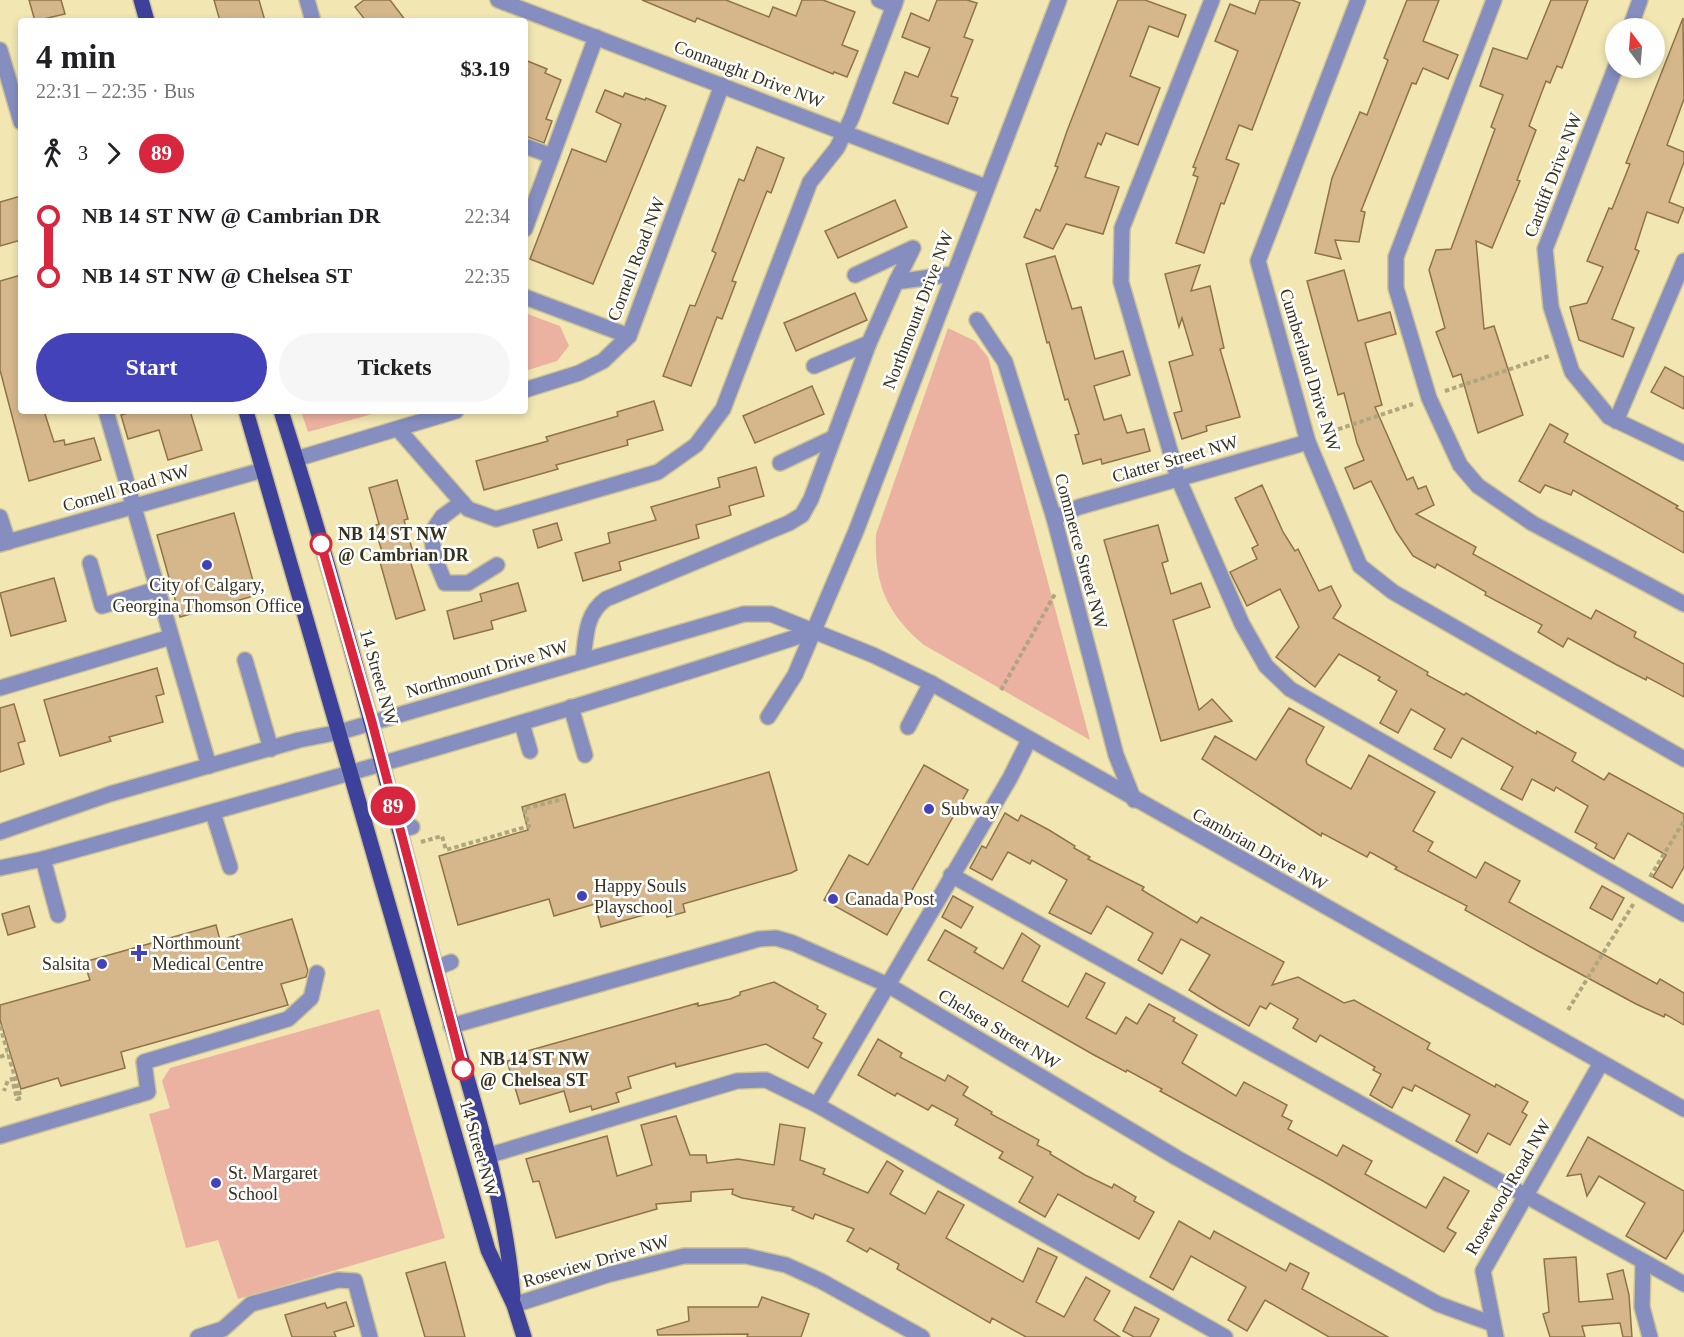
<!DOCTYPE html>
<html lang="en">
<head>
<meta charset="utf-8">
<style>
	:root { --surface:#fff; --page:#f6f6f6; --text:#202124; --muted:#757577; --accent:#4442b8 }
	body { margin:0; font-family:"Times New Roman",serif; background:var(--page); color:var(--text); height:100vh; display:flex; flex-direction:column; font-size:22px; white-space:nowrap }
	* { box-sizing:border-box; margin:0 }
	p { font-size:20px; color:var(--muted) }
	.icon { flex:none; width:33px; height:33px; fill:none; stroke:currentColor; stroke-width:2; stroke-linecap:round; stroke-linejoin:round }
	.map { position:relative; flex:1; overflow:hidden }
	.drawer { position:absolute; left:18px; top:18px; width:510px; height:396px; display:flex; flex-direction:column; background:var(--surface); border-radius:6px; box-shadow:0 3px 9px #0003 }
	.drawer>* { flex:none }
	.badge { padding:0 12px; border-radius:20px; font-size:21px; line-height:39px }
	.needle { width:39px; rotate:344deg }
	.buttons { position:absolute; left:1605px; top:18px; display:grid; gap:12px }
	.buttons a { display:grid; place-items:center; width:60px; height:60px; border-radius:50%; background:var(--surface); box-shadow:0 3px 9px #0003; font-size:30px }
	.map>.badge { position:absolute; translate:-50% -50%; box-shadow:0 0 0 3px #fff }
	.legs { display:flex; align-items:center; gap:9px; height:66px; padding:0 18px; font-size:20px }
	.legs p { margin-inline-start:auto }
	.summary { display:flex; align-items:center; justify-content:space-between; height:102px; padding:0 18px }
	h1 { font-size:33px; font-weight:800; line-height:45px }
	.primary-button { display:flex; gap:12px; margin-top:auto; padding:12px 18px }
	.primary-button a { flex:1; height:69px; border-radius:36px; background:var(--accent); color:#fff; font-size:24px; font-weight:800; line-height:69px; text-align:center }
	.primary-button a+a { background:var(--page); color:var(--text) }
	ul { padding:0 18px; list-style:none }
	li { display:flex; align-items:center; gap:21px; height:60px; font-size:22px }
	li i { display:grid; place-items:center; width:9px; height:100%; margin:0 8px; background:currentColor }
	li i::after { content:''; width:15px; height:15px; margin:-8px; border:4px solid; border-radius:50%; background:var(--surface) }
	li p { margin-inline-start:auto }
	li:first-child i { background:linear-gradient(#0000 50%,currentColor 0) }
	li:last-child i { background:linear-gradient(currentColor 50%,#0000 0) }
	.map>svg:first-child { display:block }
</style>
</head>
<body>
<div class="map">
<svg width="1684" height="1337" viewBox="0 0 1684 1337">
	<rect width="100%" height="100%" fill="#f2e7b3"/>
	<g fill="#ecb2a1">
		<polygon points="525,313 560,326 569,346 557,361 525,371"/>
		<path d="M948,328L975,341L988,357L1090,740L924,645C886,613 874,583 876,534Z"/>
		<polygon points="301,411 383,411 308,432"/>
		<polygon points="379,1009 445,1238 238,1299 218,1240 186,1248 149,1114 170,1108 162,1081 170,1068"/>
	</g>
	<g fill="#d5b78b" stroke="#8f7348" stroke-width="1.5">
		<polygon points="29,0 61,0 65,14 35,21"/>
		<polygon points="214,0 259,0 265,21 220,21"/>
		<polygon points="364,0 390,0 406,21 366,21 355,7"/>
		<polygon points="642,0 726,0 769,17 773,7 796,16 802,0 823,0 855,12 842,45 858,51 847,77 834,72 833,74 697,18 695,22"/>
		<polygon points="937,0 967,0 977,3 964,37 973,40 951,96 958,98 948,124 893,103 905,72 918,77 930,48 902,37 911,13 929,21"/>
		<polygon points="1118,0 1145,0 1186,15 1178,37 1149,26 1130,76 1160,88 1138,145 1106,133 1101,145 1098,143 1085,177 1119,187 1103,234 1066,224 1053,249 1024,237 1036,209 1040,211 1058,167 1055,166 1067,131"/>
		<polygon points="1260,0 1292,0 1300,3 1252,130 1239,125 1226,159 1239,164 1224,204 1221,203 1204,253 1176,243 1198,177 1193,175 1196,168 1193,167 1238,51 1215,41 1230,4 1255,14"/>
		<polygon points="1407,0 1439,0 1423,41 1458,55 1448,79 1423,68 1416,84 1412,83 1361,211 1365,212 1359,242 1335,240 1341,259 1315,253 1332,178 1360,112 1367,115 1388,60 1384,58"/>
		<polygon points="1551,0 1588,0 1562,68 1557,66 1550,83 1546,81 1529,126 1536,130 1517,180 1520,181 1492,248 1476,241 1484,329 1494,326 1523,415 1478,433 1461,374 1453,377 1436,332 1445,328 1429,270 1436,250 1451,249 1495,129 1491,127 1503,95 1480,86 1493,48 1527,59"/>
		<polygon points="1683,18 1684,99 1667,145 1684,152 1684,162 1669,202 1684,208 1678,223 1647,212 1635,249 1639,251 1612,319 1634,328 1623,357 1579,340 1570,307 1587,303 1603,267 1587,261 1609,208 1612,209 1630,164 1626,163"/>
		<polygon points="525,60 547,69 545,73 561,80 546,119 552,121 544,143 525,136"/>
		<polygon points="605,90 623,97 625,93 645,100 646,98 666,106 593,284 530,259 572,149 606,162 621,124 596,112"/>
		<polygon points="757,147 784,158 771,193 767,191 732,281 736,282 722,319 717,317 691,386 663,376 690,305 695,306 716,253 712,251 739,179 744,181"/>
		<polygon points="21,196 21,240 0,246 0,202"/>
		<polygon points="895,200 907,227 838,258 825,231"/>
		<polygon points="1055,256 1072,309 1081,307 1095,359 1123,351 1130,375 1094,386 1104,420 1121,415 1127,433 1144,429 1150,451 1102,464 1101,459 1083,464 1075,435 1079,434 1068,399 1065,400 1049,342 1047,343 1026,264"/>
		<polygon points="1200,265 1191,291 1210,286 1224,348 1220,349 1240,417 1206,426 1207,431 1182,439 1174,413 1182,411 1169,362 1193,355 1182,318 1179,327 1165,274"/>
		<polygon points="1344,270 1358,321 1390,312 1396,334 1365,343 1382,405 1375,407 1407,480 1413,477 1418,489 1426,486 1434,505 1416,514 1476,547 1473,554 1591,619 1596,610 1636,632 1634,637 1684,664 1684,697 1647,677 1646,680 1617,665 1568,638 1563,647 1538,632 1542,625 1485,595 1486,592 1437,564 1435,568 1413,556 1396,531 1371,481 1354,489 1345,468 1364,460 1357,443 1344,393 1338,395 1307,281"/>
		<polygon points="21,275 21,411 44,411 54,442 64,440 65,445 94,438 101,460 29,481 0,370 0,281"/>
		<polygon points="855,293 867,320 796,351 784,323"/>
		<polygon points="1665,367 1684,377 1684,409 1651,392"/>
		<polygon points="812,386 824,414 755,443 743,416"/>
		<polygon points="654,401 663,430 627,440 628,445 556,465 558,469 484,490 476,461 548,441 546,437 618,416 617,412"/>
		<polygon points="135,411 190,411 202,450 168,460 159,430 128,439 121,415"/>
		<polygon points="1550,424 1568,434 1564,442 1678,506 1676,508 1684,512 1684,553 1573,490 1571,495 1545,485 1540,493 1519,481"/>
		<polygon points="756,467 764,496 729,506 731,515 696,525 699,538 619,562 621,570 583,581 575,553 610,543 608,533 656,520 651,507 720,487 718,478"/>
		<polygon points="397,480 408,519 404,520 414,556 409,557 425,610 396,619 380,562 385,561 374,526 379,524 369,488"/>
		<polygon points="1262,485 1283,532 1295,551 1298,549 1319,591 1331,586 1341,606 1333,618 1428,672 1427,675 1464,695 1466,693 1536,734 1537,731 1576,753 1572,761 1604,780 1609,773 1684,814 1684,867 1672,888 1653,877 1666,855 1628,833 1614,859 1595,848 1597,844 1575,832 1588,806 1556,787 1554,791 1532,779 1522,800 1501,789 1513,767 1462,738 1451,758 1434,749 1445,729 1411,709 1398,733 1380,723 1397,691 1378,680 1380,677 1339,654 1315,687 1276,657 1299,627 1280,589 1247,606 1230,572 1257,559 1252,548 1258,545 1235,498"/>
		<polygon points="234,513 257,595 180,617 157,535"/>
		<polygon points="557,523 562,540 538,548 533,530"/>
		<polygon points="1158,525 1168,561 1162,563 1171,594 1201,583 1210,607 1173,620 1199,710 1212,699 1232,721 1161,741 1104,540"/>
		<polygon points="54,578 66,621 11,636 0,593"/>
		<polygon points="518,583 526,611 491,621 493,629 454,639 447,611 482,601 480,594"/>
		<polygon points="157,668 164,694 156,696 163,722 109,737 111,741 60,756 44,700"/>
		<polygon points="14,704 25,741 18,743 24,764 0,772 0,708"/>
		<polygon points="1289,708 1324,727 1306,760 1307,764 1351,789 1369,755 1435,792 1413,831 1433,842 1428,851 1476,878 1485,862 1520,881 1509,902 1657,984 1660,979 1684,993 1684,1025 1665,1014 1664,1017 1636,1004 1538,951 1465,910 1467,906 1395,869 1397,867 1370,852 1367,857 1322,833 1321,836 1202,759 1215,736 1256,760"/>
		<polygon points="924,765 968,790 887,935 824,900 849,855 868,865"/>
		<polygon points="769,772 797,870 791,873 683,904 685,912 667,917 665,909 601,927 595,904 554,916 549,899 458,925 439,856 528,830 522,807 565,794 574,828"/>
		<polygon points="1005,813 1018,821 1021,815 1049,830 1075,846 1074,848 1090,857 1088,859 1144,887 1142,890 1197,923 1201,917 1284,962 1272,985 1298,977 1344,1003 1354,1000 1430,1043 1427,1049 1495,1087 1496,1084 1528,1102 1522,1112 1527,1115 1510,1145 1488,1133 1477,1153 1456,1141 1470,1115 1415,1085 1412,1091 1403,1087 1392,1108 1370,1095 1381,1074 1373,1070 1375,1067 1320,1035 1316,1042 1293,1028 1298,1019 1270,1003 1266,1009 1260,1006 1249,1026 1218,1008 1189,990 1210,955 1181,939 1162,974 1138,960 1153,933 1107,906 1091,934 1049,913 1067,880 1032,860 1030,864 1008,852 992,880 970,868 982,846 986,848"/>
		<polygon points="1602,886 1624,898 1612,920 1590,908"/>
		<polygon points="953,896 973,907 961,928 942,917"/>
		<polygon points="29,906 35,927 8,935 2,914"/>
		<polygon points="292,919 308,971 306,977 281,984 288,1005 121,1052 125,1068 61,1086 58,1078 21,1089 0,1020 0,1005 90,980 84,962 216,925 220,940"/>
		<polygon points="945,930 977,948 974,952 1003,969 1022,933 1040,946 1022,981 1068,1007 1086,973 1105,983 1086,1018 1116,1034 1126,1017 1137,1024 1149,1004 1175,1018 1173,1021 1197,1035 1182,1063 1236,1096 1244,1082 1287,1105 1282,1116 1292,1121 1288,1129 1337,1156 1343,1145 1372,1161 1365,1174 1426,1208 1444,1177 1469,1191 1447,1228 1456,1233 1444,1252 1323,1181 1160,1091 1162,1089 1127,1070 1126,1072 1094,1055 928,960"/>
		<polygon points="774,982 818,1006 817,1009 826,1014 813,1038 822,1043 808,1068 766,1044 676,1067 675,1063 628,1077 631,1088 616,1093 619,1102 592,1110 591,1106 570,1112 564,1091 520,1104 507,1061 521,1057 520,1053 698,1003 698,1006 730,999 740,995 740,992"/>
		<polygon points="878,1039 902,1053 900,1057 945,1081 948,1075 968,1087 963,1095 992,1112 991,1114 1039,1140 1037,1145 1051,1152 1050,1154 1085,1175 1112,1188 1114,1184 1136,1197 1134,1201 1154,1212 1139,1239 1058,1194 1045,1217 1019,1202 1033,1177 999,1158 1003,1152 955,1125 958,1119 932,1105 928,1110 897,1093 895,1096 858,1075"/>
		<polygon points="676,1116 690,1155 706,1155 707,1163 738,1159 774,1165 780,1124 805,1128 800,1160 825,1169 823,1174 868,1193 887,1161 903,1171 890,1194 925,1214 938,1191 964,1205 946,1238 1023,1282 1038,1248 1057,1257 1036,1302 1064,1317 1086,1277 1110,1291 1094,1320 1120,1337 1026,1337 992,1318 990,1323 897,1269 899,1264 870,1248 867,1252 847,1241 854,1229 815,1214 813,1219 792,1210 794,1207 742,1198 732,1194 733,1189 691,1192 691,1201 656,1204 657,1209 556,1238 539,1181 533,1182 526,1159 607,1136 617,1176 652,1165 641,1125"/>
		<polygon points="1588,1137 1684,1191 1684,1230 1666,1259 1626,1236 1645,1203 1599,1176 1587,1196 1581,1174 1567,1176"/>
		<polygon points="1179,1221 1210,1239 1214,1231 1286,1271 1290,1263 1309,1273 1302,1289 1388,1337 1329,1337 1265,1300 1247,1331 1228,1320 1246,1287 1191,1256 1173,1290 1150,1277"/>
		<polygon points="1576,1257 1579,1302 1613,1299 1607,1274 1623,1270 1629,1295 1632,1337 1623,1337 1620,1323 1582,1326 1585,1337 1550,1337 1543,1314 1549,1312 1544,1259"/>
		<polygon points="445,1262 458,1310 465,1337 425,1337 406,1273"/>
		<polygon points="762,1297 809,1314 801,1337 747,1337 748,1334 658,1335 657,1330 689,1321 688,1307 758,1307"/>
		<polygon points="346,1302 354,1326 334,1332 336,1337 292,1337 285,1315 325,1303 327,1308"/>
		<polygon points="1135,1307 1159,1319 1150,1337 1134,1337 1123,1331"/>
	</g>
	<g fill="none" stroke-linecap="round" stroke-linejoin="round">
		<defs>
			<g id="minor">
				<polyline points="307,0 313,21"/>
				<polyline points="498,0 986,187"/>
				<polyline points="879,0 894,6"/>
				<polyline points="1212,0 1122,228 1121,282 1178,478 1242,624 1266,666 1290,689 1684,914"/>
				<polyline points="1358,0 1258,261 1308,442 1360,566 1393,592 1684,759"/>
				<polyline points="1494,0 1396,257 1396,288 1429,398 1460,465 1478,486 1532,523 1684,604"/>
				<polyline points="1630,28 1640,0"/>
				<polyline points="0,50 21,122"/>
				<polyline points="1616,66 1545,249 1551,307 1572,372 1609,417 1684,453"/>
				<polyline points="525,146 552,156"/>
				<polyline points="525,229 596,37"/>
				<polyline points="855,275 913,248 896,282"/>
				<polyline points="525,297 629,336"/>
				<polyline points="977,320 1005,362 1054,518 1116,755 1134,800"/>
				<polyline points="814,366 869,343"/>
				<polyline points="525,390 579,373 603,361 629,336 722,85"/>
				<polyline points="106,411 209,766"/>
				<polyline points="1616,421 1684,261"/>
				<polyline points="398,429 468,509 496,519 658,472 696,445 723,409 810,182 837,148 852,117 896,0"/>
				<polyline points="296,459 456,411"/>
				<polyline points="780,463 833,438"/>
				<polyline points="462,502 442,517 431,533 435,559 445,583 468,583 497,565"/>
				<polyline points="0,517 8,542"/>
				<polyline points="1054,518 1079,507 1308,442"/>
				<polyline points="0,544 263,470"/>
				<polyline points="90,563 102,606 157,589"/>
				<polyline points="245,660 271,749"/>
				<path d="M583,661C586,637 585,614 606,599L789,523L802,515L811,499L869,343L896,282L952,274"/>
				<polyline points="0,688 171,637"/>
				<polyline points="571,707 585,755"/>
				<polyline points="768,717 795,675 856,531 1059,0"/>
				<polyline points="522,724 530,751"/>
				<polyline points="908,727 931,683"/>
				<polyline points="213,813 230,867"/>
				<polyline points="399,830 412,827"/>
				<polyline points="0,832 110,794 299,740 340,732 744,614 771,614 873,655 931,683 1684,1109"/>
				<polyline points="43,859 58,915"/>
				<path d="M0,868L43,859C301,788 558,715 812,632"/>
				<polyline points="951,875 1684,1284"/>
				<polyline points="436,968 451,962"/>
				<polyline points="451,1026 759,939 776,938 793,943 888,985 1177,1158 1438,1304 1493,1324"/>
				<polyline points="817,1105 1010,778 1029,740"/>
				<polyline points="0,1136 148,1092 144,1062 288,1019 311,998 317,973"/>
				<polyline points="487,1156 737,1081 766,1080 817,1105 1225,1337"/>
				<polyline points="1643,1262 1642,1307 1650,1337"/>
				<polyline points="514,1305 607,1275 684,1256 746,1256 786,1265 821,1281 922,1337"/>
				<polyline points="198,1337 223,1329 251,1304 338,1280 355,1281 370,1337"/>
				<polyline points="1496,1337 1483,1271 1601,1063"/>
			</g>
			<g id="major">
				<polyline points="141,0 147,21"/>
				<polyline points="246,411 488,1250 514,1305 524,1337"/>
				<path d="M281,411C340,595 387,783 436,970C465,1077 504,1185 513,1296"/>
			</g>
		</defs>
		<use href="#minor" stroke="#cdc395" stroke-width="18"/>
		<use href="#major" stroke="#cdc395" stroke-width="18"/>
		<g stroke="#afa67e" stroke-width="4" stroke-dasharray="4.5 3" stroke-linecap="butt">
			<polyline points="1445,391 1549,356"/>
			<polyline points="1324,434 1413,404"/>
			<polyline points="1001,690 1055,594"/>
			<polyline points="421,842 442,836 446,850 529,826 524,809 563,799"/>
			<polyline points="1650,877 1684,821"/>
			<polyline points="1568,1010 1634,903"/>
			<polyline points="0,1026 21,1098 17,1099 12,1079 8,1080 4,1091"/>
			<polyline points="0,1057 8,1054"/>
		</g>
		<use href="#minor" stroke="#868ec0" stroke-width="15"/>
		<use href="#major" stroke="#3e4199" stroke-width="15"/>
	</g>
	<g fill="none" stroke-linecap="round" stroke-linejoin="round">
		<defs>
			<polyline id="line-1" points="321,544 372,722 463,1069"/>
		</defs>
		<use href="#line-1" stroke="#fff" stroke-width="14"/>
		<use href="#line-1" stroke="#d7263d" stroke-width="9"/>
	</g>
	<g fill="#fff" stroke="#d7263d" stroke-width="3">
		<circle cx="321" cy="544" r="10"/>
		<circle cx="463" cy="1069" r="10"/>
	</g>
	<g fill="#4442b8" stroke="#fff" stroke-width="2">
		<circle cx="207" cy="565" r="6"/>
		<circle cx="929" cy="809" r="6"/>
		<circle cx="582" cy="896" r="6"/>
		<circle cx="833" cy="899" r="6"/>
		<path d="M136 944h6v6h6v6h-6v6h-6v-6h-6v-6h6z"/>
		<circle cx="102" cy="964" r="6"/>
		<circle cx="216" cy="1183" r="6"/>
	</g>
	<g text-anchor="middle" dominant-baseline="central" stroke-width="5" stroke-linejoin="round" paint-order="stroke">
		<g font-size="18" fill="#37321e" stroke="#fff">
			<text transform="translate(749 74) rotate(21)">Connaught Drive NW</text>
			<text transform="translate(1553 175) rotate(-69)">Cardiff Drive NW</text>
			<text transform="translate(636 259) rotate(-69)">Cornell Road NW</text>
			<text transform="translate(918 310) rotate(-69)">Northmount Drive NW</text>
			<text transform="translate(1310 370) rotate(73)">Cumberland Drive NW</text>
			<text transform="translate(1175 459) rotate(-16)">Clatter Street NW</text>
			<text transform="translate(126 488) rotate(-16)">Cornell Road NW</text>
			<text transform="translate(1081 551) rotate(75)">Commerce Street NW</text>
			<text transform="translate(487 669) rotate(-16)">Northmount Drive NW</text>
			<text transform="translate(379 677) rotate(74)">14 Street NW</text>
			<text transform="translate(1260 849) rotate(29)">Cambrian Drive NW</text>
			<text transform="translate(999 1029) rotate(31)">Chelsea Street NW</text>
			<text transform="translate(479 1148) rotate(74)">14 Street NW</text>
			<text transform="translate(1508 1187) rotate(-60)">Rosewood Road NW</text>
			<text transform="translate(596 1261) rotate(-16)">Roseview Drive NW</text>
		</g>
		<g font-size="18" font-weight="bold" fill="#37321e" stroke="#fff" text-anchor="start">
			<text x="338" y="534">NB 14 ST NW<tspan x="338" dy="21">@ Cambrian DR</tspan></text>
			<text x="480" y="1059">NB 14 ST NW<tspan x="480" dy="21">@ Chelsea ST</tspan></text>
		</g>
		<g font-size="18" fill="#37321e" stroke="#fff" text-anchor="start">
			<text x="207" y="585" text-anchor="middle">City of Calgary,<tspan x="207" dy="21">Georgina Thomson Office</tspan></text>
			<text x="941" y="809">Subway</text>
			<text x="594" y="886">Happy Souls<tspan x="594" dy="21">Playschool</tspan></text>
			<text x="845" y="899">Canada Post</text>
			<text x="152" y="943">Northmount<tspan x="152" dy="21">Medical Centre</tspan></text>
			<text x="90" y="964" text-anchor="end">Salsita</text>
			<text x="228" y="1173">St. Margaret<tspan x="228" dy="21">School</tspan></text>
		</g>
	</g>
</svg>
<div class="buttons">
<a><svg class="needle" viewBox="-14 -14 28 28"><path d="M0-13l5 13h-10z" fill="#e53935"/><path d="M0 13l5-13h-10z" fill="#757577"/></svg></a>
</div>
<b class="badge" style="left:393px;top:806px;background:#d7263d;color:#fff">89</b>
<section class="drawer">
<div class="summary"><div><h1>4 min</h1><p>22:31 – 22:35 · Bus</p></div><b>$3.19</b></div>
<div class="legs"><svg class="icon" aria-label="walk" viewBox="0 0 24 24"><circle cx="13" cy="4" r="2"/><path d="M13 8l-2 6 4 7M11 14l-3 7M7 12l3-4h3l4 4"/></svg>3<svg class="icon" aria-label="forward" viewBox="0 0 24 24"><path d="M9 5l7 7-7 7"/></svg><b class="badge" style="background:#d7263d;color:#fff">89</b></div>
<ul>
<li><i style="color:#d7263d"></i><b>NB 14 ST NW @ Cambrian DR</b><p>22:34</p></li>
<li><i style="color:#d7263d"></i><b>NB 14 ST NW @ Chelsea ST</b><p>22:35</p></li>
</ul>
<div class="primary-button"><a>Start</a><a>Tickets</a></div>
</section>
</div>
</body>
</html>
